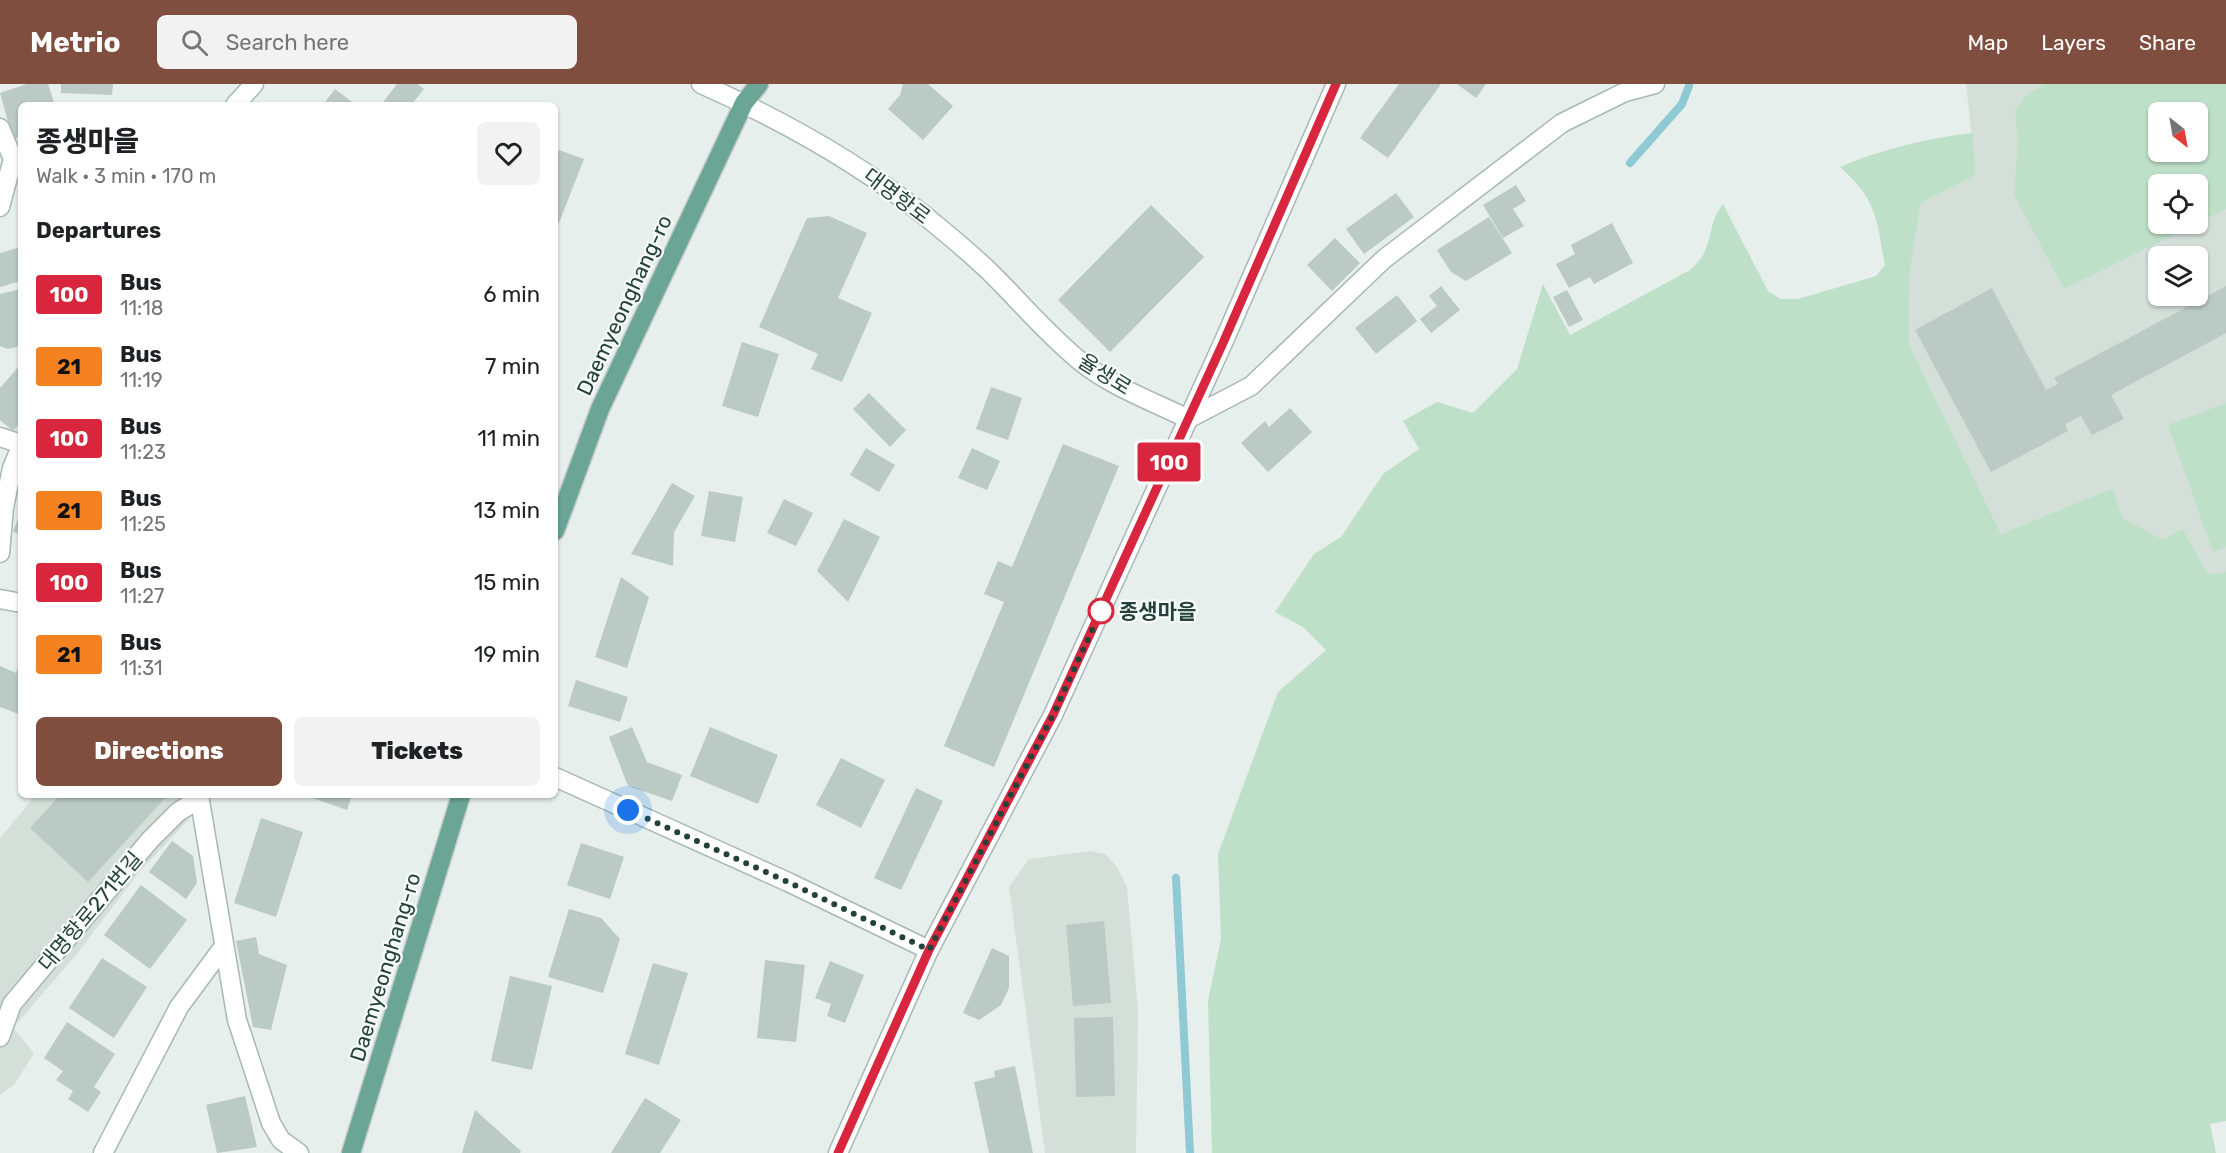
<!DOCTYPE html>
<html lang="en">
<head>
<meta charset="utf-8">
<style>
	:root { --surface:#fff; --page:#f2f2f2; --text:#202124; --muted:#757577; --accent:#7f4e3f }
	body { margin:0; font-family:Rubik,"Noto Sans KR",sans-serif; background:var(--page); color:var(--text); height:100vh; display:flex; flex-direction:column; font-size:22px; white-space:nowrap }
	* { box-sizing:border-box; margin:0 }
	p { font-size:20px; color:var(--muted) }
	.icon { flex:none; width:33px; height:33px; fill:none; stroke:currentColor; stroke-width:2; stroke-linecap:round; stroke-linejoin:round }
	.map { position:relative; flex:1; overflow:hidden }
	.sheet { position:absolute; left:18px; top:18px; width:540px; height:696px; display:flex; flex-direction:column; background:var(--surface); border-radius:9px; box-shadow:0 2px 4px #0004 }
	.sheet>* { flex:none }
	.badge { padding:0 12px; border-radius:4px; font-size:21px; line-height:39px }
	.needle { width:39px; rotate:149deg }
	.buttons { position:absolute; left:2148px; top:18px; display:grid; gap:12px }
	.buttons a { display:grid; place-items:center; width:60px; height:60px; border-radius:9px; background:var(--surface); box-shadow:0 2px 4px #0004; font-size:30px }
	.you { position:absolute; width:30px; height:30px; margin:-15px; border:4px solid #fff; border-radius:50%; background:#1a73e8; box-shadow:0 0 0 9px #1a73e833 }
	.map>.badge { position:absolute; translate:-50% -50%; box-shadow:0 0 0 3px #fff }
	h2 { padding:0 18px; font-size:22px; line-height:54px }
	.round { display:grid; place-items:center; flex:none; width:63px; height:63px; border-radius:9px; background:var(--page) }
	.summary { display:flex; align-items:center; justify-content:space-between; height:102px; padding:0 18px }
	h1 { font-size:28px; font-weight:800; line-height:45px }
	.primary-button { display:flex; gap:12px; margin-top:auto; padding:12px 18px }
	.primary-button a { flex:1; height:69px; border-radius:9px; background:var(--accent); color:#fff; font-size:24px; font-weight:800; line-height:69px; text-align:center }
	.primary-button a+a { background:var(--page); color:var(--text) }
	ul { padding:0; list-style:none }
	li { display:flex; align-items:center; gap:18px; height:72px; padding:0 18px }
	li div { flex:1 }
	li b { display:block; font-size:22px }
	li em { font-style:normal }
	li .badge { min-width:66px; font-weight:700; text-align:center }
	header { display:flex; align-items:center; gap:36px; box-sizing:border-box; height:84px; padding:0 30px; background:var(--accent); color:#fff }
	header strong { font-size:28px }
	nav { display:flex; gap:33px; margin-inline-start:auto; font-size:21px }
	.search { width:420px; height:54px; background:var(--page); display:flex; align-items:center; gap:15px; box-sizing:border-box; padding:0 21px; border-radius:9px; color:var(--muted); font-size:22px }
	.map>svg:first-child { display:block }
</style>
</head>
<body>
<header>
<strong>Metrio</strong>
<div class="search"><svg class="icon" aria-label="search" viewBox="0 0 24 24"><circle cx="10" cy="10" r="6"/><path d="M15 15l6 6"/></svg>Search here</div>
<nav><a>Map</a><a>Layers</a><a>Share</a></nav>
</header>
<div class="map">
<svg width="2226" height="1069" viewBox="0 0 2226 1069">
	<rect width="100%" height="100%" fill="#e6efeb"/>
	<g fill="#d4dfda" fill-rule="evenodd">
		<path d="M1966,0H2226V488L2208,490L2183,445L2162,455L2123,434L2113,404L2001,450L1909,260L1910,187L1921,119L1976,91ZM2158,28H2198V68H2158ZM2158,100H2198V140H2158ZM2158,172H2198V212H2158Z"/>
		<polygon points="36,711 189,711 192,732 140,787 76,871 13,944 34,969 14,1001 0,1011 0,754"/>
		<polygon points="1090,767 1105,770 1117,783 1127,803 1138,926 1136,1069 1045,1069 1009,803 1029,775"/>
	</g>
	<g fill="#bfe0c8" fill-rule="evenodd">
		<path d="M2045,0H2226V125L2198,139V100H2158V140H2196L2064,205L2014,111L2018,59L2015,27L2025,12ZM2198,28V68H2158V28Z"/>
		<path d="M1972,49L1976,91L1921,119L1910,187L1909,260L2001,450L2113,404L2123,434L2162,455L2183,445L2208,490L2226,488V1037L2210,1040L2216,1069H1212L1208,917L1221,855L1218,770L1278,608L1326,566L1303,543L1275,528L1314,470L1341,453L1383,390L1419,365L1403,337L1437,318L1473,329L1517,285L1543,200L1570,251L1690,186C1717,162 1704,145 1723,120L1768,207L1781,215H1798L1876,192L1885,181C1876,134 1878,117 1840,83C1883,65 1926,54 1972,49Z"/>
		<polygon points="2226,319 2226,463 2213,468 2168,341"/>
	</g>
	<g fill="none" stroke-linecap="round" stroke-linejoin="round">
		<g stroke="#8ec9d4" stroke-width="8">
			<polyline points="1630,79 1682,20 1689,2"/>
			<polyline points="1176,794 1190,1069"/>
		</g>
	</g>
	<g fill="#bbcac4">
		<polygon points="27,0 48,0 55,21 21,21 21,52 13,55 0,9"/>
		<polygon points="61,0 113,0 112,11 61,9"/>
		<polygon points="397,0 417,0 424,5 411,21 381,21"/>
		<polygon points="903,0 928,0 953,22 923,56 888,25 900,11"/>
		<polygon points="1399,0 1441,0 1388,74 1360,54"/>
		<polygon points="1457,0 1486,0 1476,14"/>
		<polygon points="335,5 356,21 323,21"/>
		<polygon points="559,66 584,75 555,149 555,75"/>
		<polygon points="1516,101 1526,117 1513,125 1524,142 1503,154 1483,121"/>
		<polygon points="1396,109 1414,133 1364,170 1346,145"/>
		<polygon points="1151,121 1204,173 1110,268 1058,216"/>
		<polygon points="829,132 867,149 838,214 872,229 842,298 811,285 818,270 759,243 807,134"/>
		<polygon points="1489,133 1512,169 1466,197 1451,188 1437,166"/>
		<polygon points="1612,139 1633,179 1594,200 1590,193 1569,204 1556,180 1575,170 1571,161"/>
		<polygon points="1335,154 1360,179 1332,207 1307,181"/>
		<polygon points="21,163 21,197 0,203 0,169"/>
		<polygon points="1441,202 1460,226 1431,249 1420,235 1437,222 1429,212"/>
		<polygon points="2226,202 2226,249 2111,311 2124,335 2092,351 2081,332 2065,340 2068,347 1991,388 1915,246 1992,204 2046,306 2058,300 2054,294"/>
		<polygon points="21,205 21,262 8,265 0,262 0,210"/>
		<polygon points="1567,206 1583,236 1569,243 1553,213"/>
		<polygon points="1397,211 1417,237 1376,270 1355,244"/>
		<polygon points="742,258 779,270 758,333 722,322"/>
		<polygon points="21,280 21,338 13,347 0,336 0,304"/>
		<polygon points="991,303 1022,314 1008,356 976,345"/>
		<polygon points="869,309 906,346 890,363 853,325"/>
		<polygon points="1290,324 1312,348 1268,388 1241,359 1265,337 1269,343"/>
		<polygon points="1063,360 1119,382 994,683 944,662 1004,518 984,510 998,477 1012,483"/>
		<polygon points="866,364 895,381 879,408 850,391"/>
		<polygon points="972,364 1000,377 987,406 958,394"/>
		<polygon points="672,399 695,412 674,448 673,482 631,470"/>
		<polygon points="709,407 743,413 735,458 701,452"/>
		<polygon points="784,415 813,429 796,462 767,449"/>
		<polygon points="21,426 21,450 13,448"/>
		<polygon points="844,435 880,453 848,518 817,487"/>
		<polygon points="621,493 649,513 627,584 595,573"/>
		<polygon points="21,577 21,631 0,623 0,582 16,589"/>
		<polygon points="576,596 628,613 620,638 568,622"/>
		<polygon points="632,643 647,678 682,691 672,717 628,702 609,653"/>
		<polygon points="710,643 778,671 758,720 690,692"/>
		<polygon points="841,674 885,696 861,744 816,721"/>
		<polygon points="916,704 943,717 901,806 874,794"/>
		<polygon points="60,711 168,711 88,798 30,744"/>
		<polygon points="304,711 352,711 347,726"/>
		<polygon points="261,734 303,748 276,833 234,819"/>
		<polygon points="172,757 193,772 197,799 186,815 149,788"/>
		<polygon points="581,759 624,773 610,815 567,801"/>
		<polygon points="141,801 187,836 150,885 104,851"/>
		<polygon points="569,825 601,834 620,855 603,909 548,893"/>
		<polygon points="1104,837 1111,919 1073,922 1066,841"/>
		<polygon points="256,853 259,870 287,881 271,946 253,943 236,857"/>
		<polygon points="992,864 1009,872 1009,904 1001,921 979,936 963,929"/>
		<polygon points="102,874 147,903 114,954 69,924"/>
		<polygon points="765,876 805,881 796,958 757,954"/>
		<polygon points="830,877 864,891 845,939 827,932 831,920 815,914"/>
		<polygon points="653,879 688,889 659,981 625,970"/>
		<polygon points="510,892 552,902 532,986 491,977"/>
		<polygon points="1113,933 1115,1012 1076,1013 1074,934"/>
		<polygon points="67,938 115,970 94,1003 101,1008 88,1028 68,1015 73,1007 56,996 63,987 44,974"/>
		<polygon points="1015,982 1033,1069 989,1069 974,998 995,993 994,987"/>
		<polygon points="245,1012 257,1063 217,1069 206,1021"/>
		<polygon points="645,1014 681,1036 660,1069 611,1069"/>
		<polygon points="475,1026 521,1067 520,1069 462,1069"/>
	</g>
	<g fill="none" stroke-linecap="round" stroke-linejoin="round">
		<defs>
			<g id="minor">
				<path d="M701,0C780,35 857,78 924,131C947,150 972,170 993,191C1022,220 1048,251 1080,277C1112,303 1152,317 1188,335"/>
				<polyline points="235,21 254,0"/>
				<polyline points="0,44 13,75 0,123"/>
				<polyline points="1188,335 1251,302 1384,175 1562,39 1625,8 1655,0"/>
				<polyline points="0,353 21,360"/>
				<polyline points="0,469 4,424 12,384 21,363"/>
				<polyline points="0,515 21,519"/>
				<polyline points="555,693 788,798 929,866"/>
				<polyline points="199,711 237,936 271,1039 281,1056 299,1069"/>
				<polyline points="0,953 12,920 150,756 178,728 199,715"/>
				<polyline points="103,1069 179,923 224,862"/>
				<polyline points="838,1069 929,866 1053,631 1223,259 1336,0"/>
			</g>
			<g id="major">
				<polyline points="555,447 600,325 744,19 759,0"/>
				<polyline points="351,1069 461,711"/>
			</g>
		</defs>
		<use href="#minor" stroke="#a8b8b2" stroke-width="21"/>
		<use href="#major" stroke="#c2cac8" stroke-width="21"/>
		<use href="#minor" stroke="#fff" stroke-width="18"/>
		<use href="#major" stroke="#6aa596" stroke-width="18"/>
	</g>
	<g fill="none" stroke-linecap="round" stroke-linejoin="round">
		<defs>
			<polyline id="line" points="838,1069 929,866 1053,631 1223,259 1336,0"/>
		</defs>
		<use href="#line" stroke="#fff" stroke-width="14"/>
		<use href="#line" stroke="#d7263d" stroke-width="9"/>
		<polyline stroke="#24423a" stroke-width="6" stroke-dasharray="0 10.8" points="628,726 788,798 929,866 1053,631 1101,527"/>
	</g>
	<circle fill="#fff" stroke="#d7263d" stroke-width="3" cx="1101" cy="527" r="12"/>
	<g text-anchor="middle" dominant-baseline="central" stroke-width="4.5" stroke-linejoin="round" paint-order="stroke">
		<g font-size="21" fill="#24423a" stroke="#f7fbf9">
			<text transform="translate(897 112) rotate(37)">대명항로</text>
			<text transform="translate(624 221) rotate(-65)">Daemyeonghang-ro</text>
			<text transform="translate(1105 290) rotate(32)">율생로</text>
			<text transform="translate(90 827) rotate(-50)">대명항로271번길</text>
			<text transform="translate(385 883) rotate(-73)">Daemyeonghang-ro</text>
		</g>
		<g font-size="21" font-weight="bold" fill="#24423a" stroke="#f7fbf9" text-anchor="start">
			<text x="1119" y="527">종생마을</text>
		</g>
	</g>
</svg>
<div class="buttons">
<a><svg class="needle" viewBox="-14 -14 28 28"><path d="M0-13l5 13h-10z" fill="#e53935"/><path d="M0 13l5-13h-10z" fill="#757577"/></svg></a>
<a><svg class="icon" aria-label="locate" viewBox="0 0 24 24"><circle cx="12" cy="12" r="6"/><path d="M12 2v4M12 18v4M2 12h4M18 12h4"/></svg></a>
<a><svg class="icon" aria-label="layers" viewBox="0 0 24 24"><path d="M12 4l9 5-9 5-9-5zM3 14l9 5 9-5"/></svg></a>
</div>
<div class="you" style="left:628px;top:726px"></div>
<b class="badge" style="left:1169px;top:378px;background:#d7263d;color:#fff">100</b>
<section class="sheet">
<div class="summary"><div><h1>종생마을</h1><p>Walk · 3 min · 170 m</p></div><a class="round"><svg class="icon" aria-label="heart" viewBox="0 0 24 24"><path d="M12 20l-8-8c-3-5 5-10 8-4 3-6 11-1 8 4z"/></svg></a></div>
<h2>Departures</h2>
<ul>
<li><span class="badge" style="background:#d7263d;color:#fff">100</span><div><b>Bus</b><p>11:18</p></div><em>6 min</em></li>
<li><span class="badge" style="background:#f58220;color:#111">21</span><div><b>Bus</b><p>11:19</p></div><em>7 min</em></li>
<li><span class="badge" style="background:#d7263d;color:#fff">100</span><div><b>Bus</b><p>11:23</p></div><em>11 min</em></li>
<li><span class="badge" style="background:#f58220;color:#111">21</span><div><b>Bus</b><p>11:25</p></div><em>13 min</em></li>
<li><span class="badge" style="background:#d7263d;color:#fff">100</span><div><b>Bus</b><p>11:27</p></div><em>15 min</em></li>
<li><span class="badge" style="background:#f58220;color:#111">21</span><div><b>Bus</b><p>11:31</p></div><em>19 min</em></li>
</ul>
<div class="primary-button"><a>Directions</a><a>Tickets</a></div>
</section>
</div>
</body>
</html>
